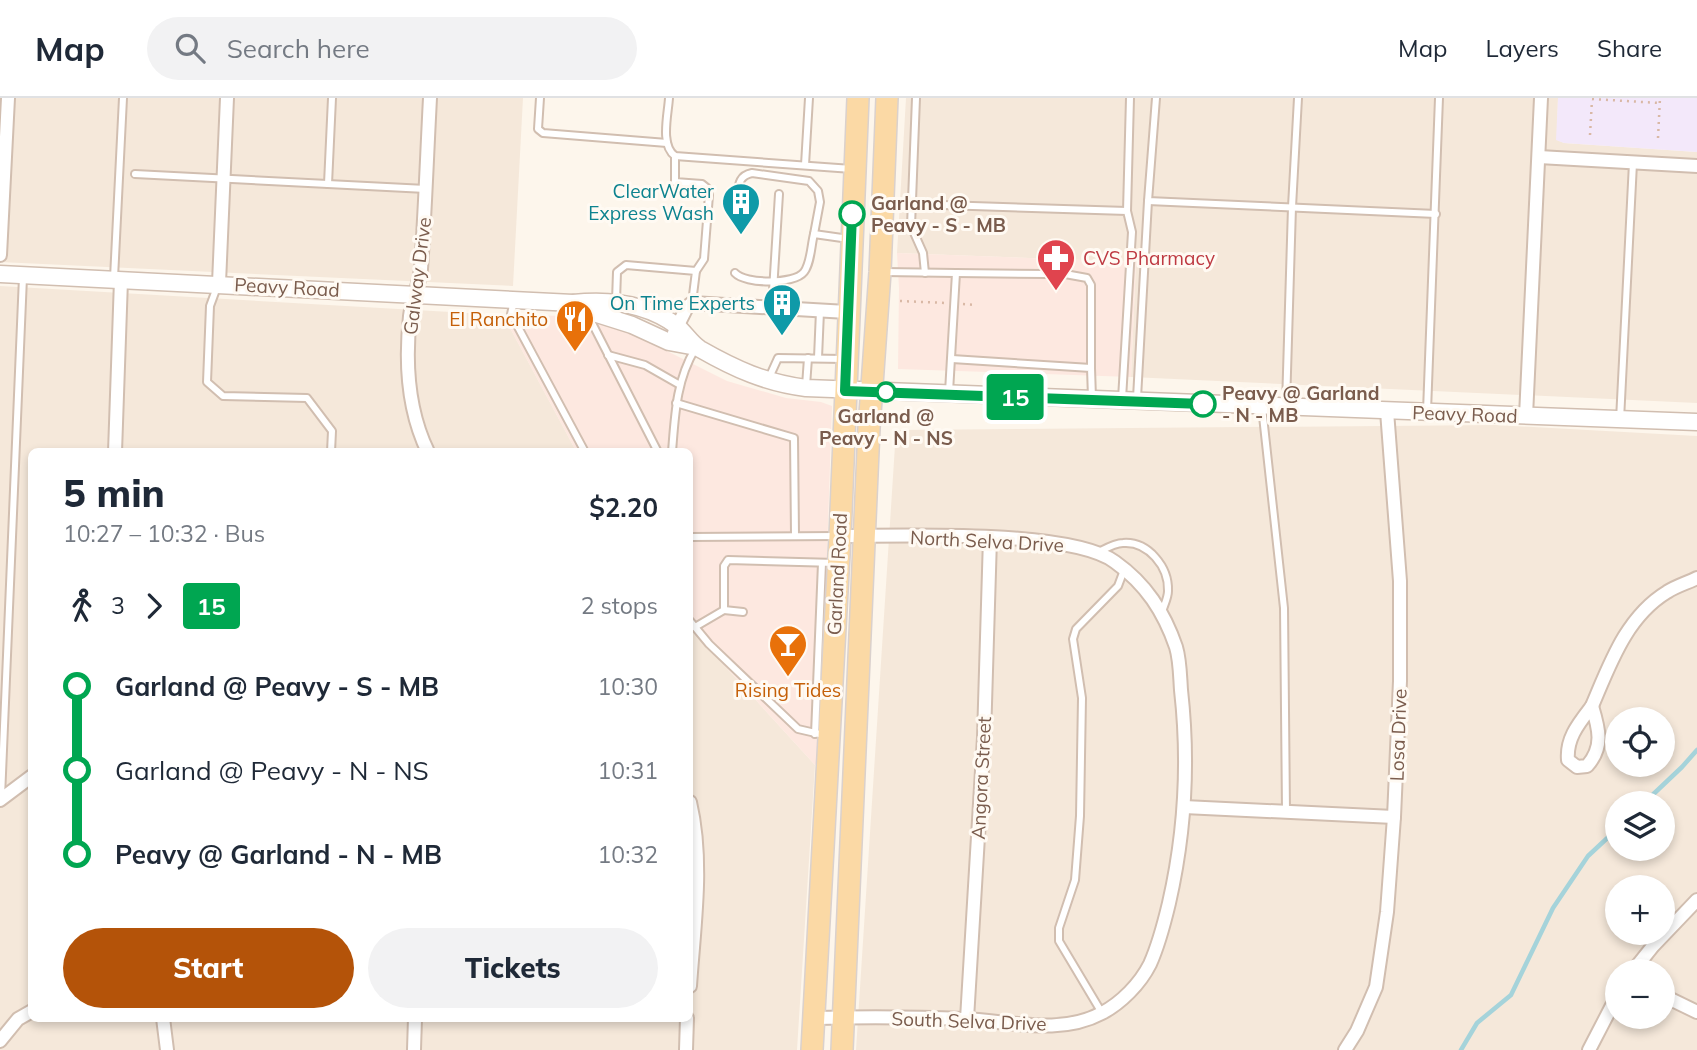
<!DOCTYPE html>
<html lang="en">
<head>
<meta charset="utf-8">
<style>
	:root { --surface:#fff; --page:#f2f2f3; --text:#1f2937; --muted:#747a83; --line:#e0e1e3; --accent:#b45309 }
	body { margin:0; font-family:Mulish,sans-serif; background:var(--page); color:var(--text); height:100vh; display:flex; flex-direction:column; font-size:26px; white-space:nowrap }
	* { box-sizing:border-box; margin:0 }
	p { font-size:23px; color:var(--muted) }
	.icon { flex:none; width:38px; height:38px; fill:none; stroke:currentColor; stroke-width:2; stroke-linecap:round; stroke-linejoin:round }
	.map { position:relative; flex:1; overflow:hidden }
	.panel { position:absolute; left:28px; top:350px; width:665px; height:574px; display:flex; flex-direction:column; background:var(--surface); border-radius:10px; box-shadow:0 4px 10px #0003 }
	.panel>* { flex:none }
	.badge { padding:0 14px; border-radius:5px; font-size:24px; line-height:46px }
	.buttons { position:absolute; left:1605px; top:609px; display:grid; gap:14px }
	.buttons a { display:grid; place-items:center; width:70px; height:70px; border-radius:50%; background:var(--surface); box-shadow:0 4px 10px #0003; font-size:35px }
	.map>.badge { position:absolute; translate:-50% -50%; box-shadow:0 0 0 4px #fff }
	.legs { display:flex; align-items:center; gap:10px; height:77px; padding:0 35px; font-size:23px }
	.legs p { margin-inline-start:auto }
	.head { display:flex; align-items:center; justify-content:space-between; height:119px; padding:0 35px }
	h1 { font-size:38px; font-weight:800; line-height:52px }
	.cta { display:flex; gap:14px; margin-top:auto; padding:14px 35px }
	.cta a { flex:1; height:80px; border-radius:42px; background:var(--accent); color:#fff; font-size:28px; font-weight:800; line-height:80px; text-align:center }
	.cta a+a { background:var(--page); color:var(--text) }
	ul { padding:0 35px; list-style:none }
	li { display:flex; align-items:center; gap:24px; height:84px; font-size:26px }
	li i { display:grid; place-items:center; width:10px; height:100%; margin:0 9px; background:currentColor }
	li i::after { content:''; width:18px; height:18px; margin:-9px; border:5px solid; border-radius:50%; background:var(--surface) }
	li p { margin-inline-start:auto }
	li:first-child i { background:linear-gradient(#0000 50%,currentColor 0) }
	li:last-child i { background:linear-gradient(currentColor 50%,#0000 0) }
	header { display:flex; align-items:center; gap:42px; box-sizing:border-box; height:98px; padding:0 35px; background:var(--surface); border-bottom:2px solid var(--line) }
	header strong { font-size:33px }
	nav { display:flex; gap:38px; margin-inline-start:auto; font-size:24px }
	.search { width:490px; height:63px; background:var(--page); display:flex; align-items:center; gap:18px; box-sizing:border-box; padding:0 24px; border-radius:38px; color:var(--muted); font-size:26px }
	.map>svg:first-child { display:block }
</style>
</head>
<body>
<header>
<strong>Map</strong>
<div class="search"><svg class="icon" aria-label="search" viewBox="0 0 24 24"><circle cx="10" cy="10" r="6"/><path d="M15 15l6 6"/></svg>Search here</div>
<nav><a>Map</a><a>Layers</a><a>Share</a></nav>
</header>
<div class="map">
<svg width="1697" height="952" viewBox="0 0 1697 952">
	<rect width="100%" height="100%" fill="#fdf6ec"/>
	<g fill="#f5e8da" fill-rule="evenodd">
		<polygon points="0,0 523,0 513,188 0,164"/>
		<polygon points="906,0 1558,0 1557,42 1564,45 1697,54 1697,305 1131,279 1136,164 897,155"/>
		<polygon points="0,188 503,217 576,353 32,354 32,920 690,920 690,530 815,667 797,952 0,952"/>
		<path d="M1496,327L1697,338V952H856L896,332ZM1617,621H1662V667H1617ZM1617,705H1662V751H1617ZM1617,789H1662V835H1617ZM1617,873H1662V919H1617Z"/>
	</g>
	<g fill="#fde8e0">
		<polygon points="897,155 1136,164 1131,279 898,271 899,190"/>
		<polygon points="503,217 573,218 613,226 727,283 786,300 821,304 832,308 820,662 815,667 690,530 690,354 576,353"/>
	</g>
	<polygon fill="#f3e8fa" points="1558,0 1697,0 1697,54 1564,45 1556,42"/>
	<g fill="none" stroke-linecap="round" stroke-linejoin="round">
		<g stroke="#a5d3da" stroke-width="4.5">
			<polyline points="1644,705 1682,669 1697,652"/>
			<polyline points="1461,952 1477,925 1511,897 1553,810 1588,758 1617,731"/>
		</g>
		<defs>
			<g id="service">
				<polyline points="540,0 538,31 543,35 667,45"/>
				<path d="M669,0C668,17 660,47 675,58L852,71"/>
				<polyline points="916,0 911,128 923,155 925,175"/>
				<polyline points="1156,0 1148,103 1436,116"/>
				<polyline points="675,58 675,84 702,86 707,90 709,97 704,161 696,173"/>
				<polyline points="805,67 809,0"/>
				<polyline points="135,76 426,91"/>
				<polyline points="328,86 332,0"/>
				<path d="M737,102C739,89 737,78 752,75L809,83L818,93L820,104L814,136"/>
				<polyline points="912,106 1127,113 1132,134 1122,301"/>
				<polyline points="1127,113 1130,0"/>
				<polyline points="884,174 956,175 949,294"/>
				<path d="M735,175C745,186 794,187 804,174C811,165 811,147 814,136L849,141"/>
				<polyline points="956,175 1047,176"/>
				<polyline points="1065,176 1087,180 1091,187 1091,270"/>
				<polyline points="114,180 123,0"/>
				<polyline points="217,189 210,208 207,284 223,298 307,300 332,333 331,354"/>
				<polyline points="514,203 511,216 585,354"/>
				<polyline points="616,203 617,174 626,167 696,173 692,205"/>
				<polyline points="772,209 779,96"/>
				<polyline points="593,217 592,225 658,354"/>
				<polyline points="608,257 645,267 680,287"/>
				<polyline points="818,260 820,213"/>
				<polyline points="952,261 1091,270 1092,300"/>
				<polyline points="768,282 778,260 844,261"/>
				<polyline points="806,288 808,260"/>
				<polyline points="1137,300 1148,103"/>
				<polyline points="676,305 794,340 795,437"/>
				<polyline points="1286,307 1292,109 1298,0"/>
				<polyline points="1262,309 1284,510 1286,713"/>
				<polyline points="1427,313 1439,0"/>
				<polyline points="1620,322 1633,65"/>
				<path d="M672,354C675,317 676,283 695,251"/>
				<polyline points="690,439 838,438"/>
				<path d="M1097,455C1105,451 1114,445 1123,445C1148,443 1169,469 1168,493C1168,500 1164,507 1162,514"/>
				<polyline points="724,512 743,514"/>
				<polyline points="690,523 709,546 798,631 824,637"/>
				<polyline points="695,529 724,512 724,468 728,462 836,465"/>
				<polyline points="815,636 822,465"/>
				<polyline points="1,699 23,179"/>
				<polyline points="1102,915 1059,843 1059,830 1075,782 1080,718 1082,600 1073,541 1076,531 1118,488 1124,472"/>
			</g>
			<g id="minor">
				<polyline points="1539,59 1697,68"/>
				<polyline points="0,157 8,0"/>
				<polyline points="219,185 227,0"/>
				<polyline points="674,235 687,209 692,205 847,214"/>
				<polyline points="1526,318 1541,0"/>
				<polyline points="115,354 121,182"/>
				<path d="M428,354C407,311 405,264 410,218C412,202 419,187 421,171C425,114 427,57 430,0"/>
				<path d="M1592,608C1610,566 1626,519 1667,494C1676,488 1687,485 1697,480"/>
				<path d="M1592,608C1599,631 1604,649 1587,668L1577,669L1568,662C1566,640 1579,625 1592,608Z"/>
				<polyline points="0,702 32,678"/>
				<path d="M690,704C704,764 694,827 690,888"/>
				<polyline points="1184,709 1394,719"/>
				<polyline points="1633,873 1653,848 1697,802"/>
				<polyline points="1662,897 1697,914"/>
				<polyline points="163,920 167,952"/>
				<path d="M814,920C864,919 914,919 964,921C1010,923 1059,938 1102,915C1121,905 1140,886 1150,866C1159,846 1164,826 1169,805C1185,735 1189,663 1181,592C1180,578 1180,562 1176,549C1164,514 1146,486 1115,464C1070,431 900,438 840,438"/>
				<polyline points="967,921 984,639 990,440"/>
				<polyline points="0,943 18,921 32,913"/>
				<polyline points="414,952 415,920"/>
				<polyline points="686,952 687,920"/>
				<polyline points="1345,952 1357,933 1376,889 1387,814 1394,719 1400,583 1400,483 1387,313"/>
				<polyline points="1589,952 1617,898"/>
			</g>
			<g id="tertiary">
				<path d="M0,176L573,205C610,201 646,205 677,228C685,235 691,245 700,251C735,271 766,285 806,290L1697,324"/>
				<polyline points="573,205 594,215 632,227 669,244 696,249"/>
			</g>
			<g id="primary">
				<polyline points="812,952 840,438 858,0"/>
				<polyline points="842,952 869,330 880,174 887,0"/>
			</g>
		</defs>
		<use href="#service" stroke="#d1beb0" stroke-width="10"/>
		<use href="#minor" stroke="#d1beb0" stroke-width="16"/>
		<use href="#tertiary" stroke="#d1beb0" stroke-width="19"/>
		<use href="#primary" stroke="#dad1cd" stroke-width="24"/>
		<g stroke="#d9b8a5" stroke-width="2.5" stroke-dasharray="2 5" stroke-linecap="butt">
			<polyline points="1592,1 1660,5"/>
			<polyline points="1590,37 1592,2"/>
			<polyline points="1658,40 1660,0"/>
			<polyline points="900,203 946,205"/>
			<polyline points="963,206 976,207"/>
		</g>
		<use href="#service" stroke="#fff" stroke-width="6"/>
		<use href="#minor" stroke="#fff" stroke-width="12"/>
		<use href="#tertiary" stroke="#fff" stroke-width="16"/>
		<use href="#primary" stroke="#fbd9a5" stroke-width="21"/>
	</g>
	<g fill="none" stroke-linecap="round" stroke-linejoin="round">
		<defs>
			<polyline id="line-1" points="852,116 845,293 1203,306"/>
		</defs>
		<use href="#line-1" stroke="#fff" stroke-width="16"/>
		<use href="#line-1" stroke="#00a651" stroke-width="10"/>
	</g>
	<defs>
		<symbol id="building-pin" viewBox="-11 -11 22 30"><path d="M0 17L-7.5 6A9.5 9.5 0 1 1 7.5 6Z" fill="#0f9aa8" stroke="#fffaf3"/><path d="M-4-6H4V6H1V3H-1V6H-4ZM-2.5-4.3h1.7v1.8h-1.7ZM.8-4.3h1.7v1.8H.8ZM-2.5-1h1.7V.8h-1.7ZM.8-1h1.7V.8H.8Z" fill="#fff"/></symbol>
		<symbol id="pharmacy-pin" viewBox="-11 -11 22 30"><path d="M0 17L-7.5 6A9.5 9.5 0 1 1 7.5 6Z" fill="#e0444e" stroke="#fffaf3"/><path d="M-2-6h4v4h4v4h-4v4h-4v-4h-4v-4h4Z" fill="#fff"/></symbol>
		<symbol id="restaurant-pin" viewBox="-11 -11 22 30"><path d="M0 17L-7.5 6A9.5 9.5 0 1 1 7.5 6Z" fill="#e8710a" stroke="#fffaf3"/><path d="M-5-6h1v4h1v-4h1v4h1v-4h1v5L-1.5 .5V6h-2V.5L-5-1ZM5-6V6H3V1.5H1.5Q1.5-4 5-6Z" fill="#fff"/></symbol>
		<symbol id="bar-pin" viewBox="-11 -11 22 30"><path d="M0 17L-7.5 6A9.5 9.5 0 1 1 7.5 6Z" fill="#e8710a" stroke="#fffaf3"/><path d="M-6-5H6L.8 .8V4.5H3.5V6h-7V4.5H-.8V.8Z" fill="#fff"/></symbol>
	</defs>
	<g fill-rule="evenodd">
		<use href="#building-pin" x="719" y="82" width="44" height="60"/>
		<use href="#pharmacy-pin" x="1034" y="138" width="44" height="60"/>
		<use href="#building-pin" x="760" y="183" width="44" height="60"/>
		<use href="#restaurant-pin" x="553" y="199" width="44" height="60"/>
		<use href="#bar-pin" x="766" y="524" width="44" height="60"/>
	</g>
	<g fill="#fff" stroke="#00a651" stroke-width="3.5">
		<circle cx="852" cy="116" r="12"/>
		<circle cx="886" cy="294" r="9"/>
		<circle cx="1203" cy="306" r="12"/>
	</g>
	<g text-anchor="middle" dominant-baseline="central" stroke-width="6" stroke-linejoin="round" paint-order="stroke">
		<g font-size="19" fill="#0d838f" stroke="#fffaf3" text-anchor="end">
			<text x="714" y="93">ClearWater<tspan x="714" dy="22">Express Wash</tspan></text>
			<text x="755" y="205">On Time Experts</text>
		</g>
		<g font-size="19" font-weight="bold" fill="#7a5c4d" stroke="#fffaf3" text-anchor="start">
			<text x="871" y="105">Garland @<tspan x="871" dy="22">Peavy - S - MB</tspan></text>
			<text x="1222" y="295">Peavy @ Garland<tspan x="1222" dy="22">- N - MB</tspan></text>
			<text x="886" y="318" text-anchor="middle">Garland @<tspan x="886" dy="22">Peavy - N - NS</tspan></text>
		</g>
		<g font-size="19" fill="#be3a42" stroke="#fffaf3" text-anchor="start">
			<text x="1083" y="160">CVS Pharmacy</text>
		</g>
		<g font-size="19" fill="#7a5c4d" stroke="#fffaf3">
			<text transform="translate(417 178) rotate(-83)">Galway Drive</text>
			<text transform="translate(287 189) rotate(3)">Peavy Road</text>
			<text transform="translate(1465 316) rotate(2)">Peavy Road</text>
			<text transform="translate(987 443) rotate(3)">North Selva Drive</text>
			<text transform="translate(837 476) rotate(-87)">Garland Road</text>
			<text transform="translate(1398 637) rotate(-88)">Losa Drive</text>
			<text transform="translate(981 680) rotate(-87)">Angora Street</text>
			<text transform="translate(969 923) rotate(2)">South Selva Drive</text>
		</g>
		<g font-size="19" fill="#c56008" stroke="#fffaf3" text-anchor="end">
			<text x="548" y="221">El Ranchito</text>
			<text x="788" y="592" text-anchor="middle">Rising Tides</text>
		</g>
	</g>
</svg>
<div class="buttons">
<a><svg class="icon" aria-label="locate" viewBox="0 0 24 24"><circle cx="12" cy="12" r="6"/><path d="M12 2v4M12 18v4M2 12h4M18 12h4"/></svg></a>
<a><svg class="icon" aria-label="layers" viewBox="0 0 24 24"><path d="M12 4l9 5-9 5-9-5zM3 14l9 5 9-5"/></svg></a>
<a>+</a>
<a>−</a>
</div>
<b class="badge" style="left:1015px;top:299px;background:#00a651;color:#fff">15</b>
<section class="panel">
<div class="head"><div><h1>5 min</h1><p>10:27 – 10:32 · Bus</p></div><b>$2.20</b></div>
<div class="legs"><svg class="icon" aria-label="walk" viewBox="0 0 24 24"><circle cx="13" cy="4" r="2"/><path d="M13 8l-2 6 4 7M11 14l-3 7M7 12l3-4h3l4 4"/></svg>3<svg class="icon" aria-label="forward" viewBox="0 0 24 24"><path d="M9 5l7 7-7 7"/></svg><b class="badge" style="background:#00a651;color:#fff">15</b><p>2 stops</p></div>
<ul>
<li><i style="color:#00a651"></i><b>Garland @ Peavy - S - MB</b><p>10:30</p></li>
<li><i style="color:#00a651"></i><span>Garland @ Peavy - N - NS</span><p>10:31</p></li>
<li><i style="color:#00a651"></i><b>Peavy @ Garland - N - MB</b><p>10:32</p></li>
</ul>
<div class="cta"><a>Start</a><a>Tickets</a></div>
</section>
</div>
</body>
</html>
